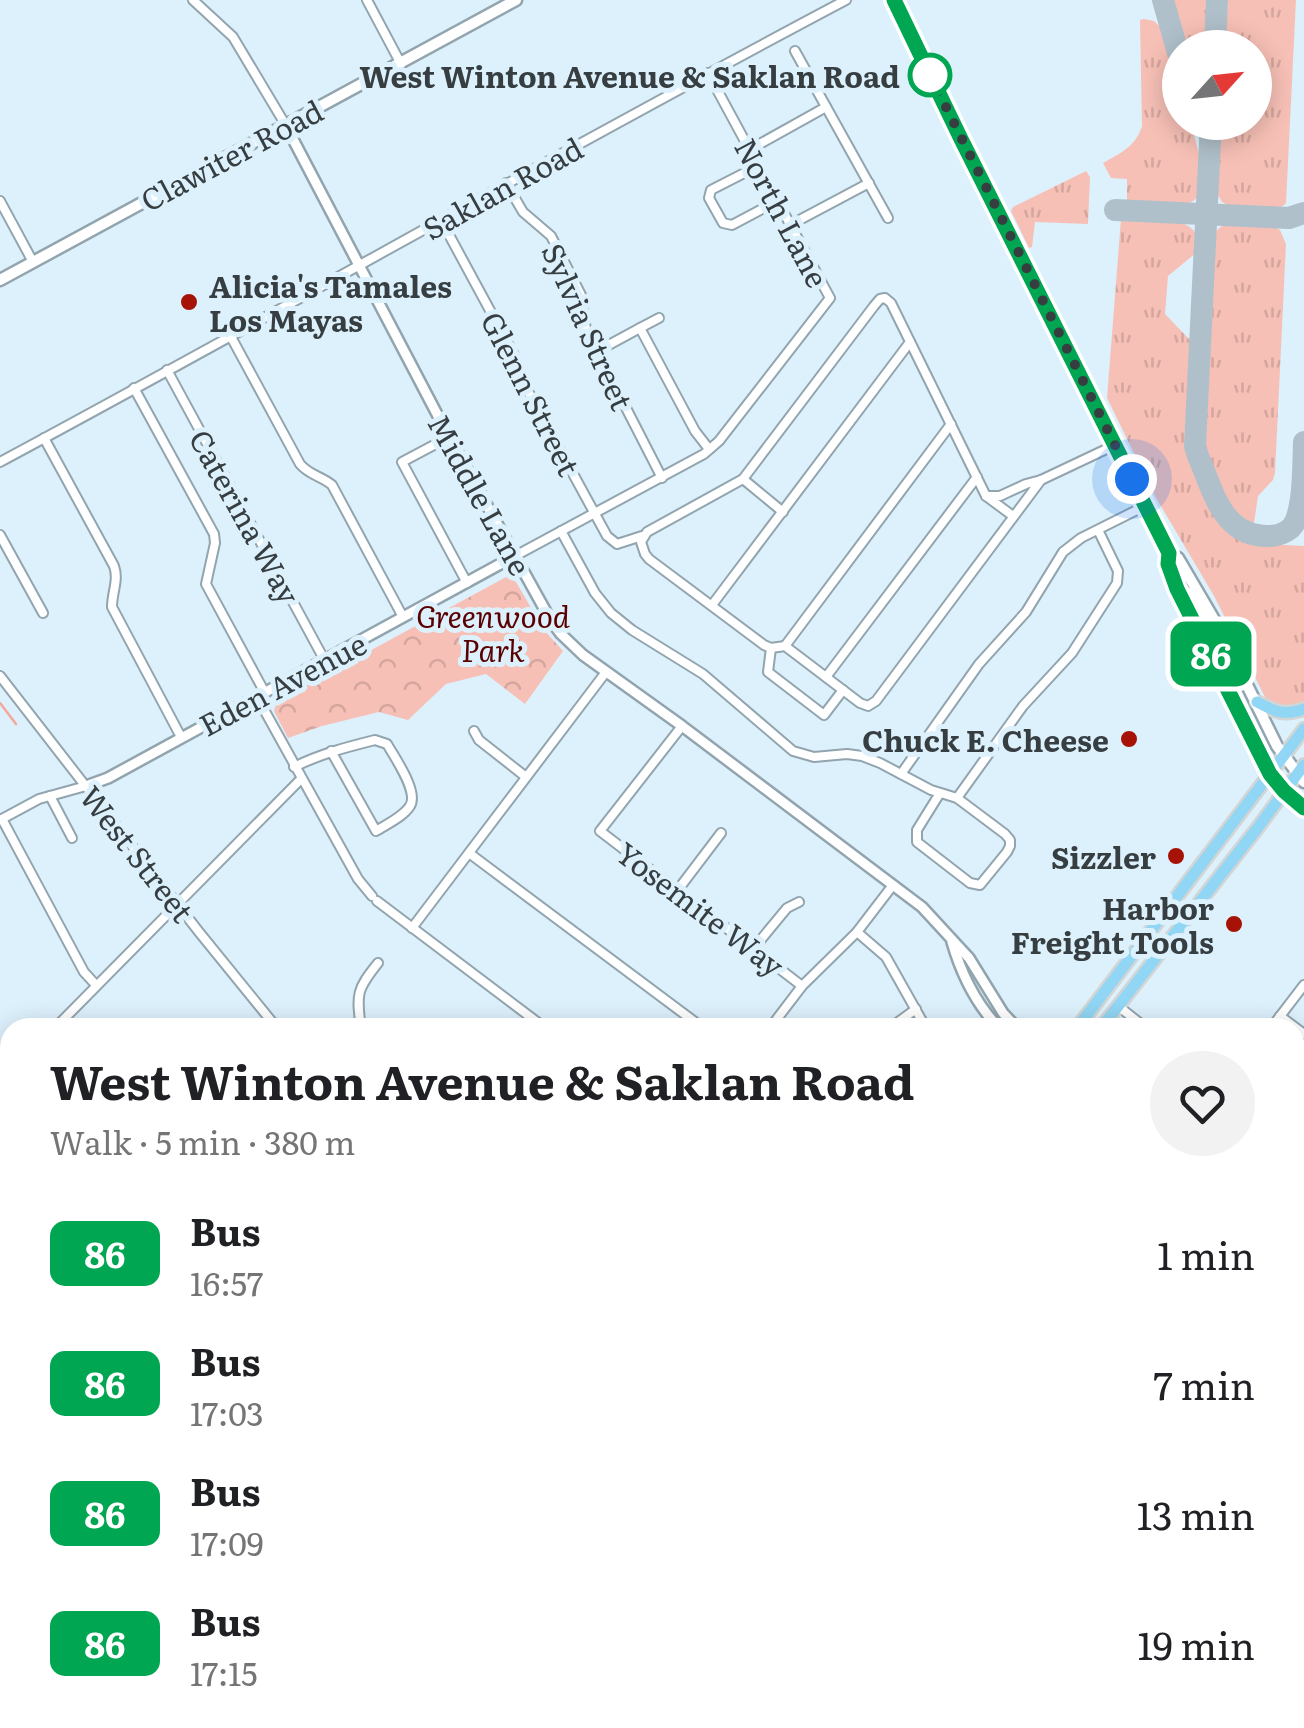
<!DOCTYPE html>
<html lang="en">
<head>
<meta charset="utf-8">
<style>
	:root { --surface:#fff; --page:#f2f2f2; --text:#202124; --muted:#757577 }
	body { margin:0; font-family:Literata,serif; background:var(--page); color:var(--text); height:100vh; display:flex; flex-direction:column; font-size:38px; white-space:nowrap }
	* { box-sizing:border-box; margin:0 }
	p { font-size:32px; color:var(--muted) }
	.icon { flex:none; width:55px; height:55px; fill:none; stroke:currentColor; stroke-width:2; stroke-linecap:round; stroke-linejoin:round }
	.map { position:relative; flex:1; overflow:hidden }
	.panel { position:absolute; left:0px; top:1018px; width:1305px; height:712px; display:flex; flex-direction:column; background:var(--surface); border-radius:30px 30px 0 0; box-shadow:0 5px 25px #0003 }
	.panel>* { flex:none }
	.badge { padding:0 20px; border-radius:15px; font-size:35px; line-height:65px }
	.needle { width:65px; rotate:63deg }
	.buttons { position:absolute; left:1162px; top:30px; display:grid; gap:20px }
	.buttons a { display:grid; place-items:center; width:110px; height:110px; border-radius:50%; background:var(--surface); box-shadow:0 5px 25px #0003; font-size:50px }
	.you { position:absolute; width:50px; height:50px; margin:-25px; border:8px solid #fff; border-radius:50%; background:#1a73e8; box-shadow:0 0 0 15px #1a73e833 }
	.map>.badge { position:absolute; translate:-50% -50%; box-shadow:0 0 0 5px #fff }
	.round { display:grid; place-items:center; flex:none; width:105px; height:105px; border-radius:52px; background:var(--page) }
	.summary { display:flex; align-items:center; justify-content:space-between; height:170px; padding:0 50px }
	h1 { font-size:48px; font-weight:700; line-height:75px }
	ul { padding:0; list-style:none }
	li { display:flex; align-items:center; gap:30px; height:130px; padding:0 50px }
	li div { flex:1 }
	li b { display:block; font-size:38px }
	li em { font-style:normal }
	li .badge { min-width:110px; font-weight:700; text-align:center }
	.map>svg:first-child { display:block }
</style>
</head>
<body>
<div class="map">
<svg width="1304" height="1728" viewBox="0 0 1304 1728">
	<defs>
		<pattern id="grass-tufts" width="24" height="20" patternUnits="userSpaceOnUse" patternTransform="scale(2.5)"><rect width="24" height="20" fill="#f7c0b6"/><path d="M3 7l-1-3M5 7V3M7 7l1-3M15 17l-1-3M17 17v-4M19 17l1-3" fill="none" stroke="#d4a69e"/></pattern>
		<pattern id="park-crowns" width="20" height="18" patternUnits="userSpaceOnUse" patternTransform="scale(2.5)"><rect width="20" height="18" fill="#f7c0b6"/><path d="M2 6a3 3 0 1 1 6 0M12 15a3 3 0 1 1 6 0" fill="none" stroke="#d4a69e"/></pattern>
	</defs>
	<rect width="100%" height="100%" fill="#ddf1fc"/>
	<g fill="url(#grass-tufts)">
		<polygon points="1172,0 1208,0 1206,47 1185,47"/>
		<polygon points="1228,0 1296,0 1286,203 1279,209 1229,206 1222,202 1218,195 1221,123 1255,122 1255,48 1225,47"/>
		<path d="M1144,19L1154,21L1162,29L1180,91V122L1190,123C1195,139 1213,189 1193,201C1181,209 1142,202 1127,201V179L1111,178L1103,163C1121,153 1136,146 1142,126L1140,20Z"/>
		<polygon points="1086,171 1090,177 1088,224 1035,222 1032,247 1029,248 1011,211 1013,207"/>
		<path d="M1121,219C1137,220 1182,217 1192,229C1199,235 1198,243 1197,252L1168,276L1165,314L1190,340L1192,346L1187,445L1190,459L1219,523L1231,536L1246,543L1304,546V702L1293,706L1282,705L1280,708L1266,699L1214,596L1155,496L1107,398Z"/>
		<polygon points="1225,224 1272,226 1280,230 1286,244 1275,473 1273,480 1258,496 1254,523 1240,522 1231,514 1202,447 1212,238 1218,229"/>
	</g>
	<polygon fill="url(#park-crowns)" points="508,576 516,582 544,630 563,651 525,704 486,674 446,684 408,720 379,712 322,726 288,738 274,711 277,701"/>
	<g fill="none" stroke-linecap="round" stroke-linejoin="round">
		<polyline stroke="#f2a79a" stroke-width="2.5" points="0,703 16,724"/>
		<g stroke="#b0c0ca" stroke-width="22">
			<polyline points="1163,0 1180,60"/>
			<polyline points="1215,48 1217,0"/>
			<path d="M1211,122L1195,446L1198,456C1214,492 1222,538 1271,536C1282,535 1292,530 1296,520C1304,498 1303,466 1304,442"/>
			<polyline points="1115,210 1289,218 1304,213"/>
		</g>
		<defs>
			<g id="minor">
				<polyline points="193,0 233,37 285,124"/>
				<polyline points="367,0 401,64"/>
				<polyline points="795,51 888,218"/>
				<polyline points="749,150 826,107"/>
				<polyline points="758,166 711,190 709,198 723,223 732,225 777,201"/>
				<polyline points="506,183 523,212 551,236 581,295 586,330 662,478"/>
				<polyline points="0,201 33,262"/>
				<polyline points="441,220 513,353 524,384 607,536 617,544 642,536"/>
				<polyline points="790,225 869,183"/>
				<polyline points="640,328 659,318"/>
				<path d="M230,335L300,464C309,475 321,476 332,485L403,617"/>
				<polyline points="605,347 640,328 695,431 709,449"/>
				<polyline points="167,370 325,661"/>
				<polyline points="134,388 214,534 215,543 206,584 265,693"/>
				<polyline points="449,437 402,462 467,583"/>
				<path d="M44,438L114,566C119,580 112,592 112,607L181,737"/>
				<path d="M0,462C283,310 562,150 846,0"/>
				<polyline points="743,479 783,512"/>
				<polyline points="986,496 1000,496 1026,484 1041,480 1115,445"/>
				<polyline points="1013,516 986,496 891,303 885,298 880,299 874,306 743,479 647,532 641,542 645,554 649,559 764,645 771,648 785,646 860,703 868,706 876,701 1041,480"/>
				<polyline points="561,531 595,593 611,613 632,630 703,674 793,751 814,757 847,754 862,756 880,763 931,790 957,798 1005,834 1010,840 1010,846 1007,852 980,885 970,883 917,842 917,830 940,793"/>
				<polyline points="0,535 43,613"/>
				<polyline points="515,556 704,454 719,441 830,298 708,73"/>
				<polyline points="712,605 910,342"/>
				<polyline points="785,646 951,424"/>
				<polyline points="771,648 768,672 824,715 843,690"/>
				<polyline points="0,676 199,932 277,1028"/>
				<polyline points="826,677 977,477"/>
				<polyline points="257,697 358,879 372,896"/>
				<polyline points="682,726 600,831 802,986"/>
				<polyline points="474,731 479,740 526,777"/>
				<path d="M294,767C320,754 347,747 375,740L387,744C395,758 419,792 410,806C403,817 387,824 376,831L331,751"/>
				<polyline points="901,774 979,664 1026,612 1063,552 1081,538 1145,506"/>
				<polyline points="50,796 72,838"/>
				<polyline points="957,798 1023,706 1072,653 1117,583 1118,571 1098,530"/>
				<polyline points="2,819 84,972 96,985"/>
				<polyline points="0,820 39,799 86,786"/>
				<polyline points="469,853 703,1028"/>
				<polyline points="677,891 721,833"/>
				<polyline points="377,901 545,1028"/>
				<polyline points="412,928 606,672"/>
				<polyline points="857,932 886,957 926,1028"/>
				<polyline points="754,948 787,908 799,902"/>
				<polyline points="1118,1006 1146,1028"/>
				<polyline points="1280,1016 1304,1034"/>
				<polyline points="55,1028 301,779"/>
				<path d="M361,1028C356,994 357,989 378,963"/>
				<polyline points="770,1028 802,986 857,932 893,885"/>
				<polyline points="890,1028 916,1009"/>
				<polyline points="1271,1028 1304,985"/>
				<polyline points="0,1084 10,1074"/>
				<polyline points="1295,1142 1304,1149"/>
				<polyline points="0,1166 10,1184"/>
				<polyline points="1295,1221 1304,1210"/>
				<polyline points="0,1325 10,1319"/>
				<polyline points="1002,1728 1012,1720 1020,1722 1027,1728"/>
			</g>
			<g id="tertiary">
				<polyline points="285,124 449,437 550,619 561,634 583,655 682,726 922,907 969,958 1003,1013 1017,1028"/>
				<polyline points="86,786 108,778 515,556"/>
				<path d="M952,942C961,973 976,1004 999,1028"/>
			</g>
			<g id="secondary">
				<polyline points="894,0 961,139 1169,553 1178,558 1219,628 1277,746 1304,782"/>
				<polyline points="0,280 516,0"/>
				<polyline points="1169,553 1168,565 1177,589 1270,775 1284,791 1304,808"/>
				<polyline points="1177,589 1189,593 1207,622 1219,628"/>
				<polyline points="1295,1247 1304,1252"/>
				<polyline points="1145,1720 1155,1728"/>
			</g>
			<g id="primary">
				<path d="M1257,702C1276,712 1283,716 1304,709"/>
				<polyline points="1077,1028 1304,729"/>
				<polyline points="1101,1028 1259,826 1304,765"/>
				<polyline points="548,1728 553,1720"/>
				<polyline points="572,1728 578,1720"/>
			</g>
		</defs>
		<use href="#minor" stroke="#92a5af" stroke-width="12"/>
		<use href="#tertiary" stroke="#92a5af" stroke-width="14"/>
		<use href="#secondary" stroke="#92a5af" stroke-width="15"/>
		<use href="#primary" stroke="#d3d5d5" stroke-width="16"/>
		<use href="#minor" stroke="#fff" stroke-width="8"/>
		<use href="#tertiary" stroke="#fff" stroke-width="9"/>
		<use href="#secondary" stroke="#fff" stroke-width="10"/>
		<use href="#primary" stroke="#91d6f4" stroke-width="11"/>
	</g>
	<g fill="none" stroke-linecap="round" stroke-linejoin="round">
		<defs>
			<polyline id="line" points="894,0 961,139 1169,553 1168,564 1177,589 1270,774 1284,791 1304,808"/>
		</defs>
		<use href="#line" stroke="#fff" stroke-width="22"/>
		<use href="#line" stroke="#00a651" stroke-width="15"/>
		<polyline stroke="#363e42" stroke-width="10" stroke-dasharray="0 18" points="930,75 1132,479"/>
	</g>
	<circle fill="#fff" stroke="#00a651" stroke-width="5" cx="930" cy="75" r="20"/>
	<g fill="#a61205" stroke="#ddf1fc" stroke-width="4">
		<circle cx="189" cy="302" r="10"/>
		<circle cx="1129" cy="739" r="10"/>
		<circle cx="1176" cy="856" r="10"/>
		<circle cx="1234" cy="924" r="10"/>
	</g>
	<g text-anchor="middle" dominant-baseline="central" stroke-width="10" stroke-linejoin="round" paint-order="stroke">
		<g font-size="30" font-weight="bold" fill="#363e42" stroke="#ddf1fc" text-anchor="end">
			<text x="900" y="75">West Winton Avenue &amp; Saklan Road</text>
		</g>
		<g font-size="30" fill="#363e42" stroke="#ddf1fc">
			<text transform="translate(231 154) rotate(-28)">Clawiter Road</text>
			<text transform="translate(502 187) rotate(-29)">Saklan Road</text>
			<text transform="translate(783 212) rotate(62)">North Lane</text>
			<text transform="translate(589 326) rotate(66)">Sylvia Street</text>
			<text transform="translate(532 393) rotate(63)">Glenn Street</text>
			<text transform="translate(481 494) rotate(61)">Middle Lane</text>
			<text transform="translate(246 516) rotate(61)">Caterina Way</text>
			<text transform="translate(282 683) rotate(-28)">Eden Avenue</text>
			<text transform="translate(138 853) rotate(52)">West Street</text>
			<text transform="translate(701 908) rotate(37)">Yosemite Way</text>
		</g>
		<g font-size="30" font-weight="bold" fill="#363e42" stroke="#ddf1fc" text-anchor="end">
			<text x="209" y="285" text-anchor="start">Alicia's Tamales<tspan x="209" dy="34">Los Mayas</tspan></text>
			<text x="1109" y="739">Chuck E. Cheese</text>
			<text x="1156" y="856">Sizzler</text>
			<text x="1214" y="907">Harbor<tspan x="1214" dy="34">Freight Tools</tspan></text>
		</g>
		<g font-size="30" font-style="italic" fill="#5a0000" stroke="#ddf1fc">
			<text x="493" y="615">Greenwood<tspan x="493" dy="34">Park</tspan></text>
		</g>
	</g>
</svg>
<div class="buttons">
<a><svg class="needle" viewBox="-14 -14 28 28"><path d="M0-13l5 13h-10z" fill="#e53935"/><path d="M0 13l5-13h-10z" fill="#757577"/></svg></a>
</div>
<div class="you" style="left:1132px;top:479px"></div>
<b class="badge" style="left:1211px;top:654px;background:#00a651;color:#fff">86</b>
<section class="panel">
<div class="summary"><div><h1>West Winton Avenue &amp; Saklan Road</h1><p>Walk · 5 min · 380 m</p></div><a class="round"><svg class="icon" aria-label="heart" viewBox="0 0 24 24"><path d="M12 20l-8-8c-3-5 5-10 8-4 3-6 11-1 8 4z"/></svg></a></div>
<ul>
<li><span class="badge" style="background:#00a651;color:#fff">86</span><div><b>Bus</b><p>16:57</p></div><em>1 min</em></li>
<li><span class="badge" style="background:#00a651;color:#fff">86</span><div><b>Bus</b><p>17:03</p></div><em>7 min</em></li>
<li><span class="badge" style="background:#00a651;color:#fff">86</span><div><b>Bus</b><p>17:09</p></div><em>13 min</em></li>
<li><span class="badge" style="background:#00a651;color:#fff">86</span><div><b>Bus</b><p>17:15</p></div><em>19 min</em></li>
</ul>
</section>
</div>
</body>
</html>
